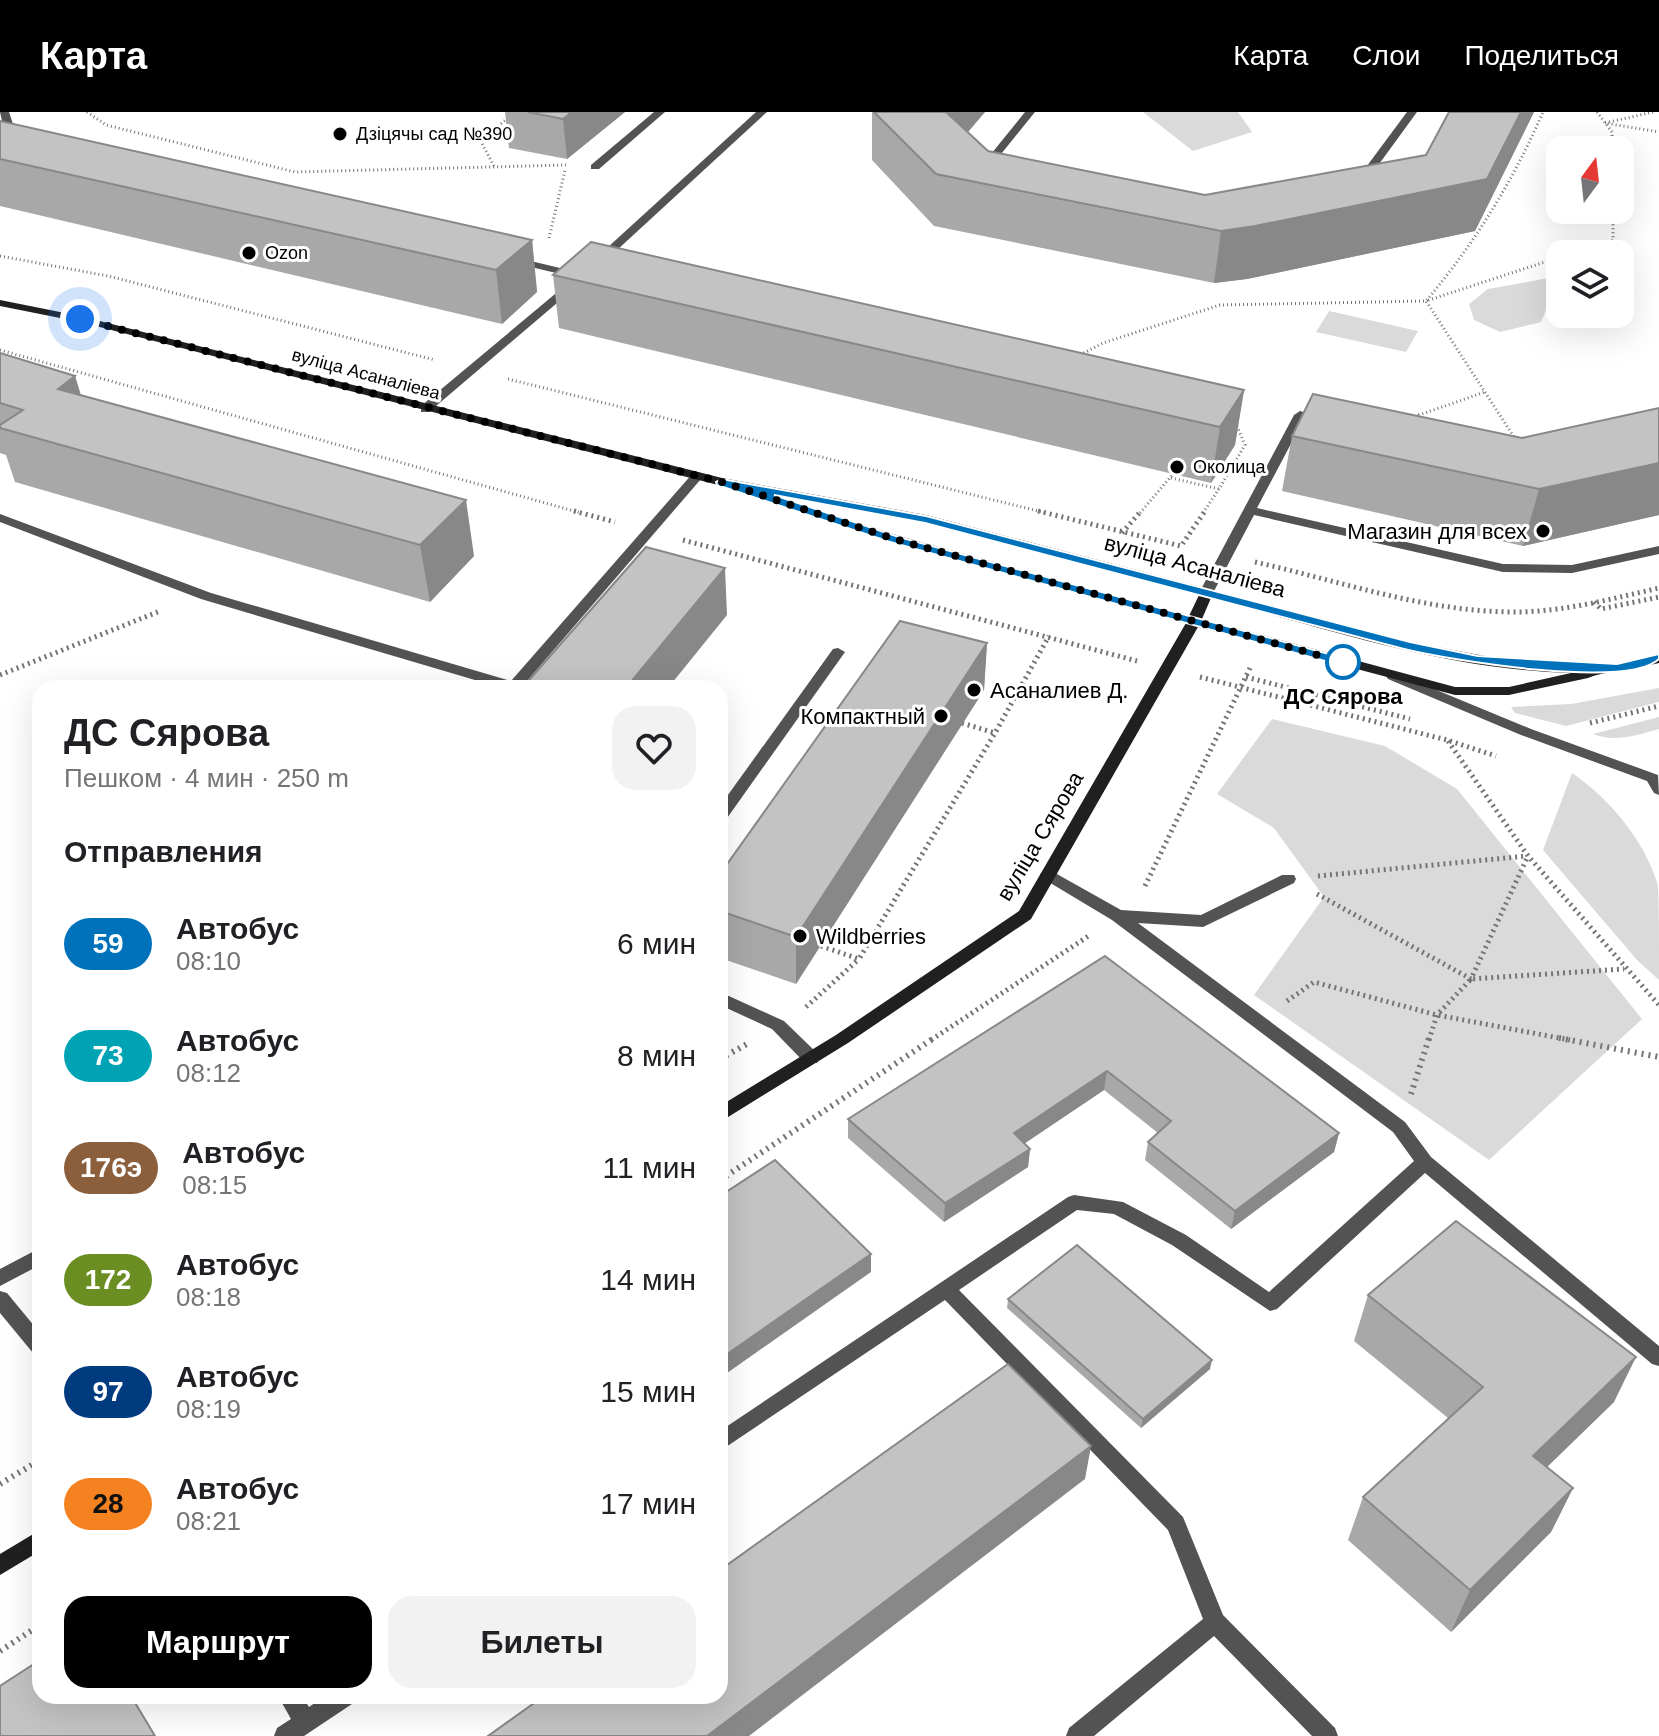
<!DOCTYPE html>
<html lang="ru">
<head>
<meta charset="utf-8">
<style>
	:root { --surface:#fff; --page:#f2f2f2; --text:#202124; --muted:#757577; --accent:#000 }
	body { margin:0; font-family:Helvetica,sans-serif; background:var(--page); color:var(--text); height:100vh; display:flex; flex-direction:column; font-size:30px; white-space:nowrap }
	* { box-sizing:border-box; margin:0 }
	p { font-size:26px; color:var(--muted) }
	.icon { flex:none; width:44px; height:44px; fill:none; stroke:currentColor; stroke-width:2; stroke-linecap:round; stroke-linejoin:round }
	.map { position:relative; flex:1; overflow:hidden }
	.side { position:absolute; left:32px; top:568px; width:696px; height:1024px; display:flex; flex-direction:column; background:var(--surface); border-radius:24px; box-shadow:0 8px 32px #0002 }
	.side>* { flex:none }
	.badge { padding:0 16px; border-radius:26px; font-size:28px; line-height:52px }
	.needle { width:52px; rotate:15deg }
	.buttons { position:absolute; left:1546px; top:24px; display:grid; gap:16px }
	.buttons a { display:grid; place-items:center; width:88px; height:88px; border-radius:16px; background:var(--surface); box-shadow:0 8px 32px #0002; font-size:40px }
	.you { position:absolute; width:40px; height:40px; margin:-20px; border:6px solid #fff; border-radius:50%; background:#1a73e8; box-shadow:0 0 0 12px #1a73e833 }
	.map>.badge { position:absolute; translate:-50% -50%; box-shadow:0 0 0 4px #fff }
	h2 { padding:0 32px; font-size:30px; line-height:72px }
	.round { display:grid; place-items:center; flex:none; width:84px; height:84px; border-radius:24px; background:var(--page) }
	.head { display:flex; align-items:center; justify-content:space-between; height:136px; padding:0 32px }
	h1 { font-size:38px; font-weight:800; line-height:60px }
	.button { display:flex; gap:16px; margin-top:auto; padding:16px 32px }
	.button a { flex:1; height:92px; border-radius:24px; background:var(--accent); color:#fff; font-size:32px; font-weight:800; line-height:92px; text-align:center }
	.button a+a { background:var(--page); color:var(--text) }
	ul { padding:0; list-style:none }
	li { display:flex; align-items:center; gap:24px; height:112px; padding:0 32px }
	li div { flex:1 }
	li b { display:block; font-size:30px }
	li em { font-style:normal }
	li .badge { min-width:88px; font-weight:700; text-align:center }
	header { display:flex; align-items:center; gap:48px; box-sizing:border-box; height:112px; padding:0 40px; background:var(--accent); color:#fff }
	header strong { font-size:38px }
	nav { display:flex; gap:44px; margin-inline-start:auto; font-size:28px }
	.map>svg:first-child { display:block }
</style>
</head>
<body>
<header>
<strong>Карта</strong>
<nav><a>Карта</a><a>Слои</a><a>Поделиться</a></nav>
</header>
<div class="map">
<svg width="1659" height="1624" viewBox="0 0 1659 1624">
	<rect width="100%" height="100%" fill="#fff"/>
	<g fill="#dadada">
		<polygon points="1143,0 1238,0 1252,20 1193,39"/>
		<polygon points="1560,164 1541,210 1500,220 1474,208 1469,192 1488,177"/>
		<polygon points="1329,199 1418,219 1406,240 1316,220"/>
		<polygon points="1659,576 1659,590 1566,614 1515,601 1511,595 1571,592"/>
		<path d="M1659,605V617C1637,623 1615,631 1593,622Z"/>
		<polygon points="1272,607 1385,634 1457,677 1642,907 1489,1048 1254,883 1324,785 1274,716 1217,682"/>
		<path d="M1572,661C1610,687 1645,729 1658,774C1659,796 1659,844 1659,868L1637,848L1543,738Z"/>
	</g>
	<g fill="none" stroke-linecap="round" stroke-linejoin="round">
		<g stroke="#757575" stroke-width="3" stroke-dasharray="1 3" stroke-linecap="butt">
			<polyline points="87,0 106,13 295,60 566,53"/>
			<polyline points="1597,0 1612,20 1612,38"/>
			<polyline points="1653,0 1605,11 1659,20"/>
			<polyline points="494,54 480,28 516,0"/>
			<polyline points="549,126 565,58"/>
			<polyline points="1570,142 1613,128 1613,98"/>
			<polyline points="0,144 108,164 435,248"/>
			<polyline points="0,238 581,401"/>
			<path d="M1080,243L1103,231L1220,193L1426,189C1475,131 1513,69 1543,0"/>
			<polyline points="508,267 1046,401"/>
			<polyline points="1417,307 1419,303 1485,280"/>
			<polyline points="1516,328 1426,189 1560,145"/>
			<polyline points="1171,366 1219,377 1245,333 1236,312"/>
			<polyline points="1140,401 1173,362"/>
			<polyline points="1203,401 1219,377"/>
		</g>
		<g stroke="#757575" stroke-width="5" stroke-dasharray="2 4" stroke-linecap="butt">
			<polyline points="574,399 615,410"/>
			<polyline points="1038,399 1181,434 1205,399"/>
			<polyline points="1122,421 1141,399"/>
			<polyline points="683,428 1137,549"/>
			<path d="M1255,450C1340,469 1426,500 1514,500C1563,500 1611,487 1659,476"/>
			<polyline points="1594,490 1601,497 1659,485"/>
			<polyline points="0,563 160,499"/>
			<polyline points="1200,565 1447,628 1496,644"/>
			<polyline points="1246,565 1410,607"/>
			<polyline points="962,611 995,621"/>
			<polyline points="1590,611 1659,594"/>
			<polyline points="1448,629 1528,744 1659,893"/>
			<polyline points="1318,764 1527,744"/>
			<polyline points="1145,774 1250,556"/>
			<polyline points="1317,782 1471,867 1528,744"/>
			<polyline points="821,834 859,847 995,621 1049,524"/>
			<polyline points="1287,889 1314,870 1437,903 1570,928"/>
			<polyline points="806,895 859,847"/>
			<polyline points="931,928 1090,823"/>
			<polyline points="1429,928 1437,903 1471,867 1624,857"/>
		</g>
		<g stroke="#757575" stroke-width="6" stroke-dasharray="2 5" stroke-linecap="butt">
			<polyline points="1559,926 1659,945"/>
			<polyline points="720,947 747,932"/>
			<polyline points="1411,982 1429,926"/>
			<polyline points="720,1068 934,926"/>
			<polyline points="0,1372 40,1348"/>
			<polyline points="0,1539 40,1513"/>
		</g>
		<g fill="#535353" fill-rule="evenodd">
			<path d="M0,0H9L17,24L23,29L22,31C6,32 3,13 0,0Z"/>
			<polygon points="654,0 665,0 599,57 591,57 591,53"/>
			<polygon points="756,0 767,0 604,150 596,150 596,146"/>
			<polygon points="1025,0 1035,0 997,47 1003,60 994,62 987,47"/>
			<polygon points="1407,0 1417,0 1366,70 1358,70 1358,66"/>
			<polygon points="514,145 581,161 582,163 577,166 510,150 509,148"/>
			<polygon points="567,172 577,174 429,300 421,300 421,294"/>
			<polygon points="1300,299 1330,308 1324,312 1304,307 1257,396 1503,452 1572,453 1659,434 1659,442 1572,461 1503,460 1254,403 1213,481 1206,485 1201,484 1199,481 1294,303"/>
			<polygon points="697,360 701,361 701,367 521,576 502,576 201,487 0,410 0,402 211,481 511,569 693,361"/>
			<polygon points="838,536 845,540 725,709 720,710 720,694 833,537"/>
			<polygon points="1393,560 1531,617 1658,663 1659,683 1654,681 1647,669 1521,623 1388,567 1386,564"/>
			<polygon points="1048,757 1121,798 1201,803 1282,763 1294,763 1296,767 1294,771 1203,815 1138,811 1405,1010 1431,1045 1659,1234 1659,1254 1652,1252 1425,1061 1277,1197 1270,1199 1172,1133 1114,1102 1077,1098 959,1178 1183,1405 1223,1503 1335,1616 1338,1624 1312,1624 1214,1524 1094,1624 1066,1624 1069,1616 1203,1507 1168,1418 945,1188 720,1339 720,1319 1068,1085 1074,1083 1123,1090 1186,1123 1269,1180 1414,1049 1393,1020 1112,808 1042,766 1040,762"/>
			<polygon points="720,880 784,909 817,941 820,946 817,951 805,951 772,917 720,893"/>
			<polygon points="40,1136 40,1153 0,1174 0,1157"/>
			<polygon points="0,1179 7,1181 40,1221 40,1243 33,1241 0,1201"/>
			<polygon points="278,1584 302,1584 309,1595 325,1584 355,1584 352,1592 304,1624 274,1624 277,1616 291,1607"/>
		</g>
		<g fill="#202020" fill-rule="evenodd">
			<path d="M0,188L80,204L722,366L926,403L1410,530L1485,544L1566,553L1622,551L1659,543V551C1637,556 1605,559 1588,566L1509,583H1455L1198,515L1031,807L848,931L720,1010V994L836,923L1019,799L1186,511L889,430L775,392V386H783L899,424L1189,504L1199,483L925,411L722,374L80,210L0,194ZM1211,486C1328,517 1448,558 1571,561L1509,575H1455L1202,507Z"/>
			<polygon points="40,1418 40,1439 0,1463 0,1442"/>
		</g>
	</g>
	<g fill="#a8a8a8">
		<polygon points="505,0 625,0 567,47 509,36"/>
		<polygon points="872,0 985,0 968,20 988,39 1205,83 1426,43 1449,0 1534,0 1475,119 1247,167 1214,171 934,114 872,48"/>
		<polygon points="0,9 532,128 537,180 502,212 0,94"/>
		<polygon points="553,163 1244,278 1235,333 1211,371 559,216"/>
		<polygon points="0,241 75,264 81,283 474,444 430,490 15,370 6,343 0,341"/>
		<polygon points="1659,296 1659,403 1523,434 1282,379 1292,324 1522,326"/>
		<polygon points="987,531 984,578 796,872 720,846 720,762"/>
		<polygon points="1105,844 1339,1021 1334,1040 1231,1117 1145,1048 1148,1030 1158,1021 1104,978 1025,1031 1030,1037 1028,1055 944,1110 848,1026 848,1007"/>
		<polygon points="1368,1183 1614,1290 1547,1355 1573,1376 1551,1420 1451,1520 1348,1428 1363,1385 1448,1306 1354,1229"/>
		<polygon points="1008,1187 1210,1257 1141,1316 1007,1196"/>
	</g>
	<g fill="#888">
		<polygon points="572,0 625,0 567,47 563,7"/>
		<polygon points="945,0 985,0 943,49"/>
		<polygon points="1521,0 1534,0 1475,119 1247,167 1214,171 1221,119 1487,67"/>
		<polygon points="532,128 537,180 502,212 496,158"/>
		<polygon points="75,264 91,319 58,277"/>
		<polygon points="1244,278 1235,333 1211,371 1220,315"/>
		<polygon points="1659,351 1659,403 1523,434 1539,377"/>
		<polygon points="466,388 474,444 430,490 420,433"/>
		<polygon points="725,456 727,503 668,576 626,576"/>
		<polygon points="987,531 984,578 796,872 796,825"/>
		<polygon points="1107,959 1104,978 1012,1040 1014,1021"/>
		<polygon points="1339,1021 1334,1040 1231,1117 1235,1099"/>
		<polygon points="1030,1037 1028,1055 944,1110 945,1091"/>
		<polygon points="871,1142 871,1160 720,1266 720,1247"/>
		<polygon points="1636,1245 1614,1290 1513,1388 1533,1344"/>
		<polygon points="1212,1248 1210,1257 1141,1316 1143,1307"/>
		<polygon points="1091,1334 1085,1367 749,1624 707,1624"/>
		<polygon points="1573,1376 1551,1420 1451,1520 1470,1478"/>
	</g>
	<g fill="#c3c3c3" stroke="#888" stroke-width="2">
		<polygon points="528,0 572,0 563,7"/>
		<polygon points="874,0 946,0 988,39 1205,83 1426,43 1449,0 1521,0 1487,67 1255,114 1221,119 936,62"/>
		<polygon points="0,9 532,128 496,158 0,47"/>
		<polygon points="591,130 1244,278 1220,315 553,163"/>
		<polygon points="0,241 75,264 58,277 466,388 420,433 0,316 0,313 23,298 0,291"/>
		<polygon points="1313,282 1522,326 1659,296 1659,351 1539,377 1292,324"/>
		<polygon points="646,435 725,456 626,576 522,576"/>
		<polygon points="900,509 987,531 796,825 720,799 720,762"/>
		<polygon points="1105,844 1339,1021 1235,1099 1148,1030 1171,1009 1107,959 1014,1021 1030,1037 945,1091 848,1007"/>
		<polygon points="775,1048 871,1142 720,1247 720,1084"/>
		<polygon points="1456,1109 1636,1245 1533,1344 1573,1376 1470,1478 1363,1385 1483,1275 1368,1183"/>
		<polygon points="1077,1133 1212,1248 1143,1307 1008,1187"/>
		<polygon points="1008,1252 1091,1334 707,1624 488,1624 544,1584 720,1584 720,1458"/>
		<polygon points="40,1548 40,1584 131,1584 155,1624 0,1624 0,1574"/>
	</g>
	<path fill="#0072bc" stroke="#fff" stroke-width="2" d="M722,367L926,404L1410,530L1478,544L1617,552L1659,542V547C1628,577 1453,549 1404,537L925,411L774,383L899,425L1351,548V554L1347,555L890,430L717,373L716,370Z"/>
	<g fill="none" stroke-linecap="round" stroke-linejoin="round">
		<polyline stroke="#000" stroke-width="8" stroke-dasharray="0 14.4" points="80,207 722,370 894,427 1347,551 1343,550"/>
	</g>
	<g fill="#000" stroke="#fff" stroke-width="3">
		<circle cx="340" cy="22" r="8"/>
		<circle cx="249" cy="141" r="8"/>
		<circle cx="1177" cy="355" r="8"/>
		<circle cx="1543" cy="419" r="8"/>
		<circle cx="974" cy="578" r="8"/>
		<circle cx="941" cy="604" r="8"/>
		<circle cx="800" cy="824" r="8"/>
	</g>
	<circle fill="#fff" stroke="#0072bc" stroke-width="4" cx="1343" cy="550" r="16"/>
	<g text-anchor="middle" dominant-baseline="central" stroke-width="6" stroke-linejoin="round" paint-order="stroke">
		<g font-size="18" fill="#000" stroke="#fff" text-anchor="start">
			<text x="356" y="22">Дзіцячы сад №390</text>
			<text x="265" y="141">Ozon</text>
			<text x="1193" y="355">Околица</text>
		</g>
		<g font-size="18" fill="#000" stroke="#fff">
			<text transform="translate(366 262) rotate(15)">вуліца Асаналіева</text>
		</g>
		<g font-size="22" fill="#000" stroke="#fff" text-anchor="end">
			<text x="1527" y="419">Магазин для всех</text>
			<text x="990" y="578" text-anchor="start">Асаналиев Д.</text>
			<text x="925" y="604">Компактный</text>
			<text x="816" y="824" text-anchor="start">Wildberries</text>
		</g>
		<g font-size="22" fill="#000" stroke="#fff">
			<text transform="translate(1195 454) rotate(15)">вуліца Асаналіева</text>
			<text transform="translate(1040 724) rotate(-59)">вуліца Сярова</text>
		</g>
		<g font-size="22" font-weight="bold" fill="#000" stroke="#fff">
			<text x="1343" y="584">ДС Сярова</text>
		</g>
	</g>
</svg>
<div class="buttons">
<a><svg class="needle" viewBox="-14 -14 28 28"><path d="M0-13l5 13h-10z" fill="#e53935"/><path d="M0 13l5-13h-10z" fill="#757577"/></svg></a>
<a><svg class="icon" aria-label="layers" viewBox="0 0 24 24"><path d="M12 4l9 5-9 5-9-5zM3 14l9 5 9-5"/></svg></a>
</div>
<div class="you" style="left:80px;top:207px"></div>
<section class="side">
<div class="head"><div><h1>ДС Сярова</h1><p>Пешком · 4 мин · 250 m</p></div><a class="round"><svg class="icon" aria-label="heart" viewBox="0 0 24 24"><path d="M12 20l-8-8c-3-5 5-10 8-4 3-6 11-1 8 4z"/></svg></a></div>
<h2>Отправления</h2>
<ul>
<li><span class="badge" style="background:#0072bc;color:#fff">59</span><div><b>Автобус</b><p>08:10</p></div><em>6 мин</em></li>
<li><span class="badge" style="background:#00a3b4;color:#fff">73</span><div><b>Автобус</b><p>08:12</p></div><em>8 мин</em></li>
<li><span class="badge" style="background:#8b5e3c;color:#fff">176э</span><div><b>Автобус</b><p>08:15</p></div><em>11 мин</em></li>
<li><span class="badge" style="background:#6b8e23;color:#fff">172</span><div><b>Автобус</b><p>08:18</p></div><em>14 мин</em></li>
<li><span class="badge" style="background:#003b80;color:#fff">97</span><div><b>Автобус</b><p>08:19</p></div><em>15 мин</em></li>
<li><span class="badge" style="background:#f58220;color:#111">28</span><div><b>Автобус</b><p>08:21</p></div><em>17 мин</em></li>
</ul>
<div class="button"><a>Маршрут</a><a>Билеты</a></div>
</section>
</div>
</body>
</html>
